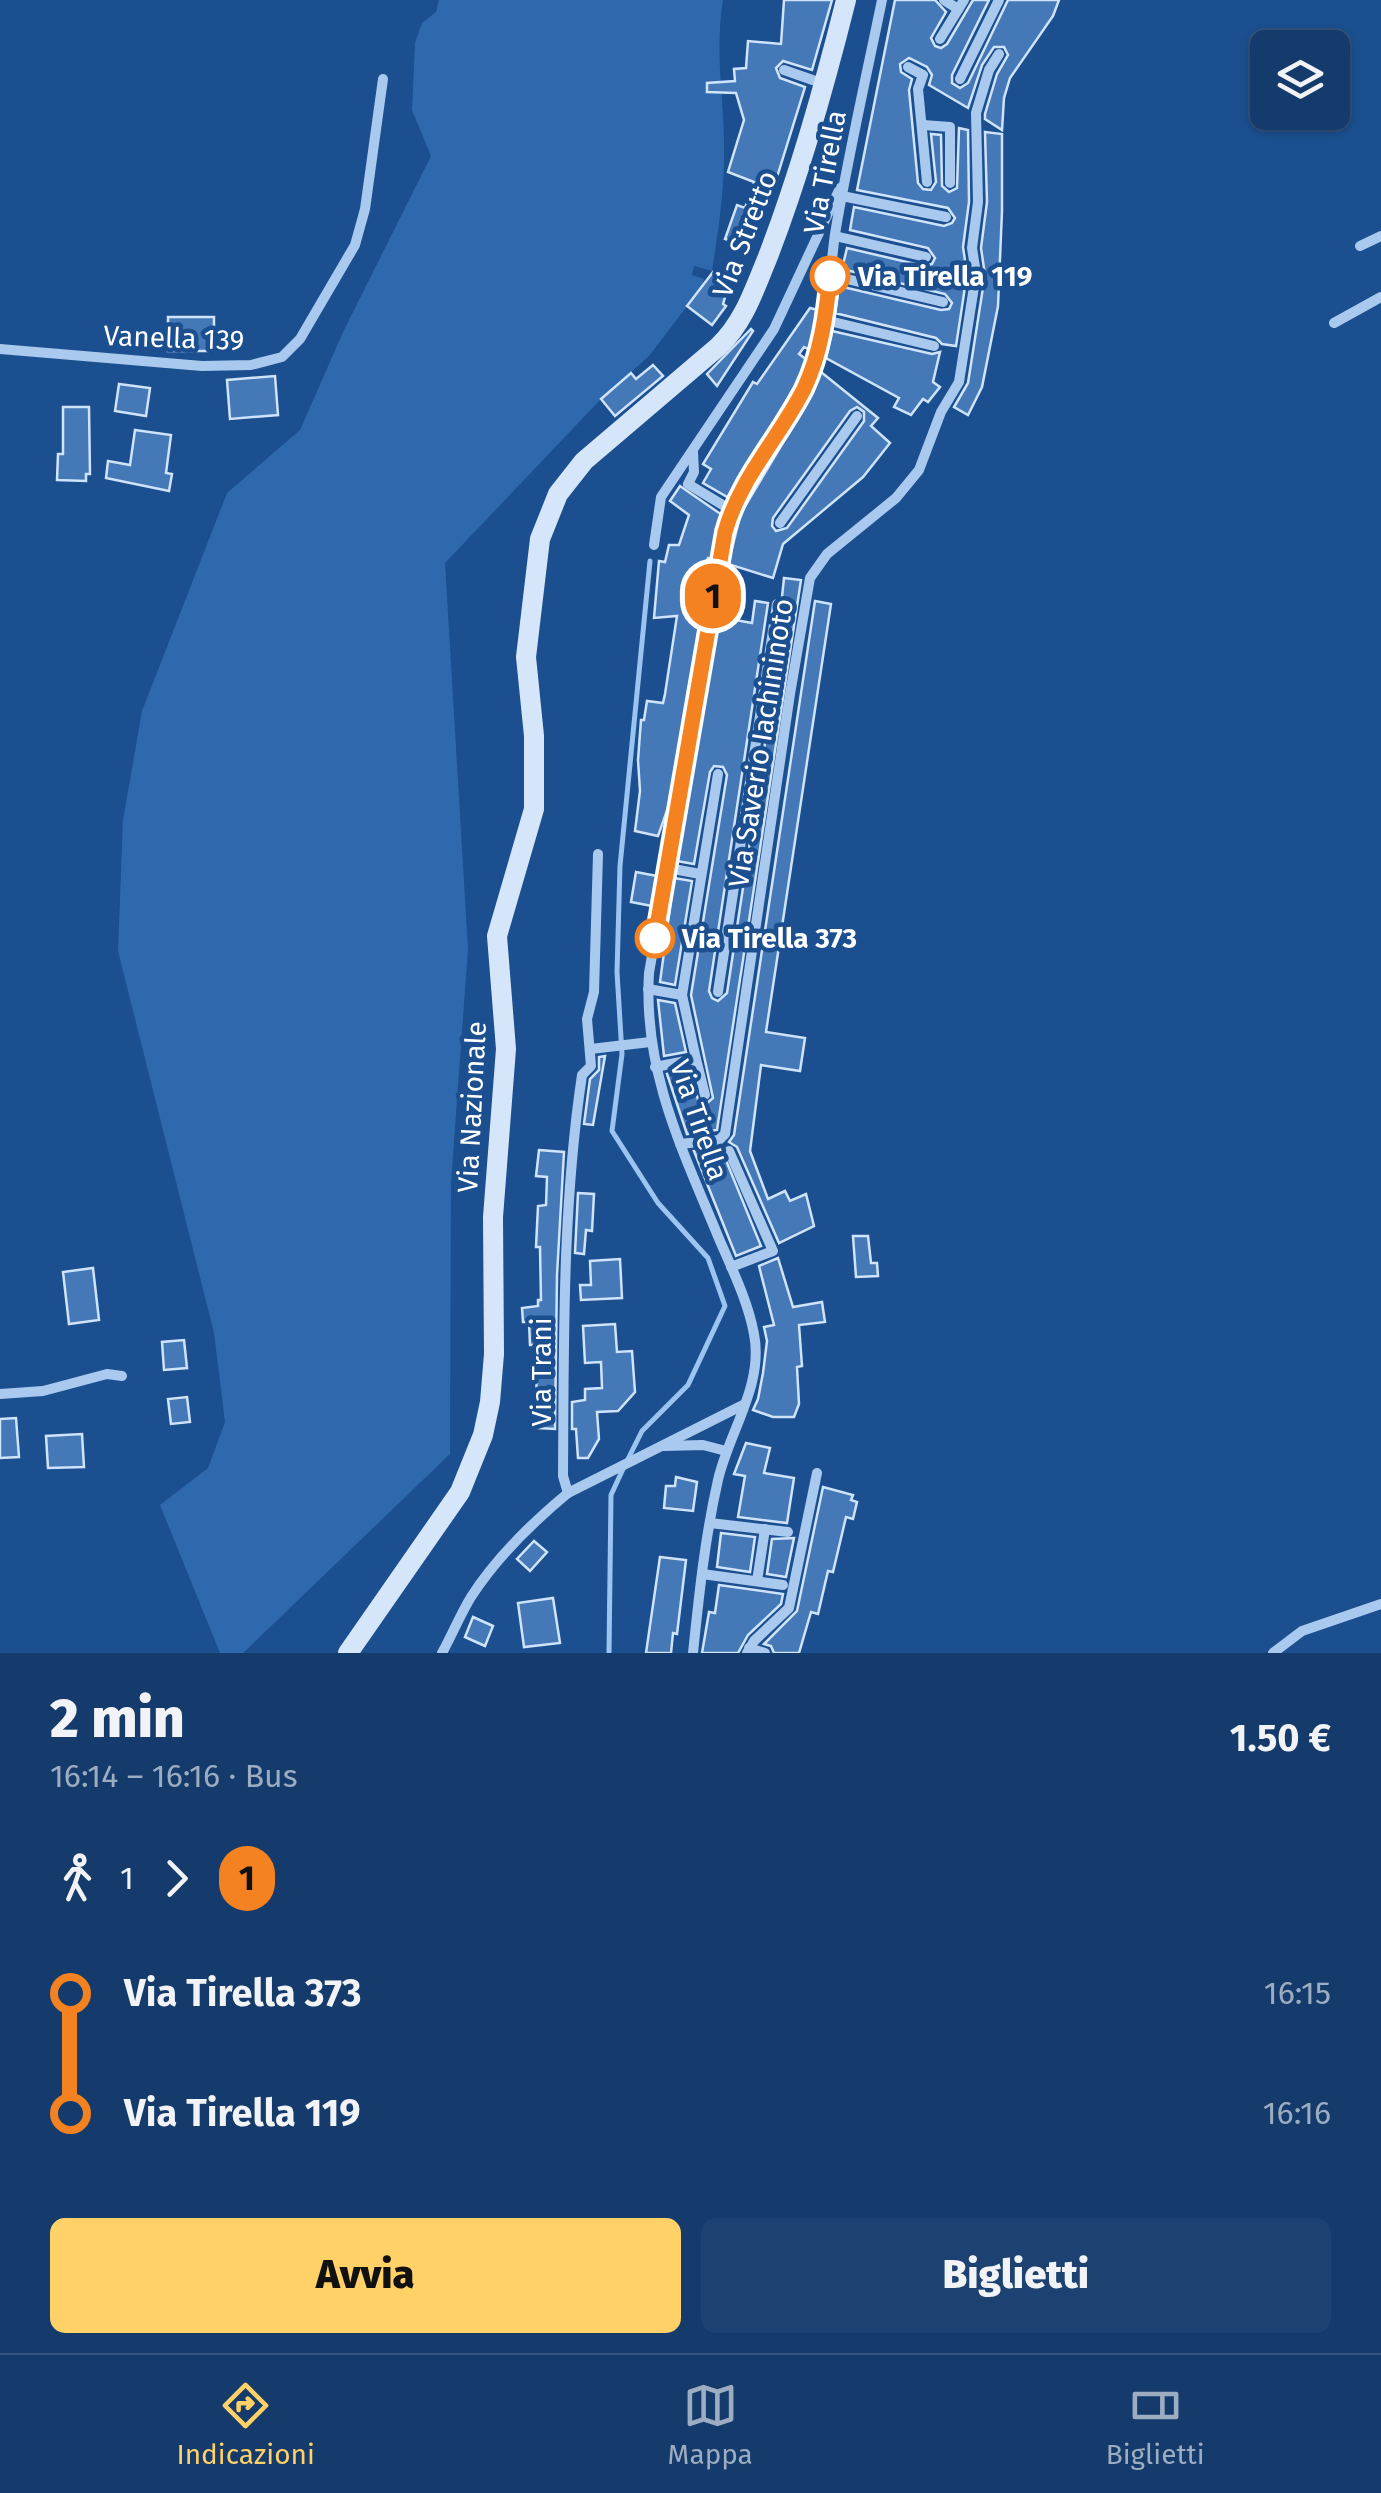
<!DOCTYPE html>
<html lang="it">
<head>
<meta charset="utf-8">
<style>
	:root { --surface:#143b6b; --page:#1d4271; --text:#f1f3f6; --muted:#9dadc1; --line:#33557e; --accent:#ffd166 }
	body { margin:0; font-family:"Fira Sans",sans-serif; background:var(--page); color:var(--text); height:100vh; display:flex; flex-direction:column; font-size:38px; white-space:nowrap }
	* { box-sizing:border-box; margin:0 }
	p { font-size:32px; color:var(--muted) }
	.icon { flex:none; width:55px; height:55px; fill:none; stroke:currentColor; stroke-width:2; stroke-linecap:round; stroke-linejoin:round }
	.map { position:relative; height:1653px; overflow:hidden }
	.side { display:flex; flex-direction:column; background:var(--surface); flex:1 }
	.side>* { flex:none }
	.badge { padding:0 20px; border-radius:32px; font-size:35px; line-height:65px }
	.buttons { position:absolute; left:1250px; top:30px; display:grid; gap:20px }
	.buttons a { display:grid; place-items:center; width:100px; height:100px; border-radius:15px; background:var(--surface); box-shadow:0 2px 8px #0004,0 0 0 2px var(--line); font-size:50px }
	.map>.badge { position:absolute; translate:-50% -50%; box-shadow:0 0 0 5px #fff }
	.legs { display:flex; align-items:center; gap:15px; height:110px; padding:0 50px; font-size:32px }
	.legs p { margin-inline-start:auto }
	.overview { display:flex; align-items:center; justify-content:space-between; height:170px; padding:0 50px }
	h1 { font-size:55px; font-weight:800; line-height:75px }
	.cta { display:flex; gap:20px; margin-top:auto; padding:20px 50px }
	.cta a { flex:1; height:115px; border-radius:15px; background:var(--accent); color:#111; font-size:40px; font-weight:800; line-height:115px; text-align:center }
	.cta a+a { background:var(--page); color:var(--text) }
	ul { padding:0 50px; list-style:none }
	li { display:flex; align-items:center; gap:35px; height:120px; font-size:38px }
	li i { display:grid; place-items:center; width:15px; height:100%; margin:0 12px; background:currentColor }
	li i::after { content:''; width:25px; height:25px; margin:-12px; border:8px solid; border-radius:50%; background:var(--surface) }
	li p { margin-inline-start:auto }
	li:first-child i { background:linear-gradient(#0000 50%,currentColor 0) }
	li:last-child i { background:linear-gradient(currentColor 50%,#0000 0) }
	.tabs { display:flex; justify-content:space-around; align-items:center; height:140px; border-top:2px solid var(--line); background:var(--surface); font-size:28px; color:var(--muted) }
	.tabs a { display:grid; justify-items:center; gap:5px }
	.tabs .current { color:var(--accent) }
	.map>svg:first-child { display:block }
</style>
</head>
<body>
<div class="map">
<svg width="1381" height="1653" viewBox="0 0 1381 1653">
	<rect width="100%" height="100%" fill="#1b4f8f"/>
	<path fill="#2e69ad" d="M439,0H723C714,57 725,100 724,155C724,194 718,233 712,271L694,266L692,275L704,279L701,288L649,356L601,399L445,563L468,949L451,1183L450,1454L243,1653H220L160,1505L208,1468L225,1422L214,1333L118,951L123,820L142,711L227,493L300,430L344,330L431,156L412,110L415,43L422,23L436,12Z"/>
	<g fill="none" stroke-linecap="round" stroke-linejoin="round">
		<g stroke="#9cc4f0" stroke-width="5">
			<polyline points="628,1459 642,1431 688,1385 725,1306 708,1258 658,1203 612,1131 622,1054 617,972 620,866 650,561"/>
			<polyline points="609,1653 611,1495 623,1469"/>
		</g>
	</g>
	<g fill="#4478b7" stroke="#cfe3fa" stroke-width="2.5" fill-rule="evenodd">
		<polygon points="784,0 832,0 812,70 783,61 776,68 780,78 805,87 777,177 749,248 725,239 737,205 745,208 754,182 728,172 744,120 736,93 707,92 707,83 735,81 734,69 746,68 748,41 781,44"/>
		<polygon points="895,0 935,0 946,12 931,38 935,46 941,48 947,44 973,0 989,0 952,75 952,83 960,88 968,83 1008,0 1059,0 1053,16 1010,78 1004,98 1002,130 985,119 985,114 997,74 1008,55 1004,47 994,47 982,65 968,108 929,85 932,75 927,67 909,58 900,64 901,72 912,79 909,90 918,183 923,189 931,190 936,182 931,134 941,135 942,186 949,192 957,188 959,128 968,130 969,202 963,247 967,274 956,346 942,344 936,338 835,313 839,286 941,310 949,309 952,303 945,294 842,269 847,248 924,266 932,264 935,258 928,248 850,230 854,207 944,226 952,223 955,218 948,208 857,190"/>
		<polygon points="985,132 1002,134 1002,211 998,306 982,387 968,415 954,407 968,383 985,275 981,248 987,202"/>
		<polygon points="713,272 731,278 723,304 726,306 712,325 687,306"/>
		<polygon points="810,308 818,310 817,314 810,350 804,347 799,354 807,360 798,381 729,498 703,483 711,469 703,464 753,382 757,384"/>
		<rect x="168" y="317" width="46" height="34"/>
		<polygon points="751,329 753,331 717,386 707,374"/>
		<polygon points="832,331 932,354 940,352 933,382 940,387 928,402 923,399 911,415 894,407 899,398 826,358"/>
		<polygon points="653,365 663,376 615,416 601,399 631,373 636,379"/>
		<path d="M821,372L878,418L871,426L890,443L863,477L783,544L773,578L728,564L741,513L802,411ZM857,407L864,412V421L787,528L776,531L772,526L773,518L850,411Z"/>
		<polygon points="275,376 278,415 230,419 227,380"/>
		<polygon points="119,384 150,388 146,416 115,411"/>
		<polygon points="63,407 89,407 90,474 86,474 86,481 57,480 58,454 63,454"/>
		<polygon points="135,430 171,435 166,473 172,474 169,491 106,478 108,461 130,465"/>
		<polygon points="680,486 722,515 712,559 708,558 706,563 699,603 699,614 702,614 670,802 658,836 635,831 640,791 638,760 641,720 644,720 647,701 663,703 665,694 677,616 654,618 659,561 665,562 669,545 679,545 689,515 670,501"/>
		<polygon points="784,578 801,580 717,1130 687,1134 667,1074 690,1069 698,1100 706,1104 713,1098 691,995 727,775 723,767 714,766 710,772 694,864 677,861 719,617 752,623 755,601 768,603 709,991 712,998 718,1001 727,993 786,605 782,597"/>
		<polygon points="815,601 831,604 766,1032 805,1038 800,1071 761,1065 750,1151 768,1199 785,1191 790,1201 806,1194 814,1226 779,1243 737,1147 729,1142 734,1135"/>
		<polygon points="636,872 657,876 652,906 631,902"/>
		<polygon points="674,878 692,881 675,985 660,982"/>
		<polygon points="658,1000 675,1003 686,1052 664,1056"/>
		<polygon points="605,1056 593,1125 584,1124 590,1079 599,1070 599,1057"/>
		<polygon points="721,1148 761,1246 736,1256 694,1151"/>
		<polygon points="539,1150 564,1152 557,1275 555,1429 538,1428 535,1345 530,1345 529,1322 523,1322 522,1308 538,1306 538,1300 541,1300 540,1247 536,1247 538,1206 546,1205 547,1177 536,1176"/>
		<polygon points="578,1193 594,1194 592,1231 586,1230 584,1254 575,1253"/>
		<polygon points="853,1236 868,1236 871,1263 877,1263 878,1276 856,1277"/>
		<polygon points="778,1258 793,1307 822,1302 825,1322 799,1325 802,1366 797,1367 799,1404 794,1417 773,1417 753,1410 758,1399 763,1373 767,1341 764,1327 774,1325 759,1266"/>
		<polygon points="620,1259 622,1298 581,1300 580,1285 591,1285 590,1261"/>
		<polygon points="93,1268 99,1320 69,1324 63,1272"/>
		<polygon points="615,1324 617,1352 632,1351 635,1392 618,1411 597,1412 599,1439 588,1458 578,1458 576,1429 572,1429 572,1402 585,1400 585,1389 602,1388 601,1362 585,1363 583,1326"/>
		<polygon points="184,1340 187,1368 164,1370 162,1342"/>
		<polygon points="187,1397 190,1422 171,1424 168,1399"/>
		<polygon points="16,1418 19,1457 0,1458 0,1419"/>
		<polygon points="82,1434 84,1467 48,1468 46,1436"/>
		<polygon points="746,1443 770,1448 764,1473 794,1478 787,1523 738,1517 745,1476 734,1474"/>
		<polygon points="676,1477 697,1482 693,1511 664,1508 666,1486 675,1486"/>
		<polygon points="823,1487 853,1495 851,1500 857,1502 853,1519 846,1517 833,1572 828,1571 818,1614 811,1612 799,1653 774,1653 771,1646 764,1644 797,1611"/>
		<polygon points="721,1533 755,1537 750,1572 717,1567"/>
		<polygon points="794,1538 786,1577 767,1574 772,1539"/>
		<polygon points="534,1541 547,1552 530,1571 517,1559"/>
		<polygon points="660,1557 686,1560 677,1634 673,1633 671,1653 646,1653"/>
		<polygon points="719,1585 783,1594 781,1604 748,1635 738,1653 702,1653 709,1612 715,1613"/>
		<polygon points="553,1598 560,1643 524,1647 518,1603"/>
		<polygon points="473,1617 493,1626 485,1646 465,1637"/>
	</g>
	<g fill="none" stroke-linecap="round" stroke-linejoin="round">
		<g stroke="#a9c9ee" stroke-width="10">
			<polyline points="944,0 958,9"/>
			<polyline points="940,39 964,0"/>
			<polyline points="908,67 923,75 918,89 927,182"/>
			<polyline points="784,70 824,84"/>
			<polyline points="960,79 999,0"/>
			<polyline points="923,125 950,127 950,183"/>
			<polyline points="842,196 946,217"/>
			<polyline points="835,236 926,257"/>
			<polyline points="1360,246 1381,236"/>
			<polyline points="830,275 943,302"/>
			<polyline points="825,320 934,346"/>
			<polyline points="1334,323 1381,297"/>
			<polyline points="0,349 202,366 251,365 282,357 300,339 355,245 365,209 383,79"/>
			<polyline points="693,452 694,472 688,484 731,510"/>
			<polyline points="780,523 857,416"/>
			<polyline points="654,545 661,497 774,329 840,188"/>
			<polyline points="668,868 700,874"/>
			<polyline points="648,989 682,995"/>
			<polyline points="718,992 777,604"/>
			<polyline points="591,1049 650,1042"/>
			<polyline points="696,1059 682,995 718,774"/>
			<polyline points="655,1067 696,1059 705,1095"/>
			<polyline points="680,1144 719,1140 725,1134 790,694 810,578 827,554 896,498 919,470 941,412 959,382 976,274 972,248 978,202 976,113 989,70 999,54"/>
			<polyline points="729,1151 773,1251 731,1267"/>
			<polyline points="0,1394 43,1391 107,1374 122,1376"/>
			<polyline points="664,1446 703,1445 726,1451"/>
			<path d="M568,1493L563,1476C564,1342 562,1209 582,1075L591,1066L587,1019L594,992L598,854"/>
			<polyline points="710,1523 788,1532"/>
			<polyline points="702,1574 783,1585"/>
			<polyline points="757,1581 765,1529"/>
			<polyline points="749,1648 765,1653"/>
			<path d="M442,1653C452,1635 460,1615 471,1597C496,1558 533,1522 568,1493L743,1405"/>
			<path d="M693,1653C699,1595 705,1537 718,1480C729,1432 764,1385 754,1334C748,1302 733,1271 720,1241C683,1151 643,1072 649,973L725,532C742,470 794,424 815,363C829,322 829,277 835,234C848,156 866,78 882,0"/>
			<polyline points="747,1653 754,1641 789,1608 817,1473"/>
			<polyline points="1273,1653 1302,1631 1381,1604"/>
		</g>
		<path stroke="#d6e6fa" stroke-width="20" d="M348,1653L460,1492L483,1435L490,1402L494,1354L493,1217L506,1049L497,936L534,809V736L526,657L540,539L558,494L584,461L719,346C744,322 754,290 767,259C800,174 824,88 846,0"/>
	</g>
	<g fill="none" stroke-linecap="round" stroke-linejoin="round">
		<defs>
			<path id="line-1" d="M655,938L725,532C740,478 779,438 804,389C821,353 826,315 830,276"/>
		</defs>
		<use href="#line-1" stroke="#fff" stroke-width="22"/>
		<use href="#line-1" stroke="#f58220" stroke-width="15"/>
	</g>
	<g fill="#fff" stroke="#f58220" stroke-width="5">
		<circle cx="830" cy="276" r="18"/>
		<circle cx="655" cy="938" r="18"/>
	</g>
	<g text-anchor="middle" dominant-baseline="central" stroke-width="9" stroke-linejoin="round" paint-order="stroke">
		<g font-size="28" fill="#fff" stroke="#1b4f8f">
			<text transform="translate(825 172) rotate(-79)">Via Tirella</text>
			<text transform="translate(745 234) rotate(-69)">Via Stretto</text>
			<text transform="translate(174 338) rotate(2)">Vanella 139</text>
			<text transform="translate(761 743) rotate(-81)">Via Saverio Iachininoto</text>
			<text transform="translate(472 1107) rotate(-87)">Via Nazionale</text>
			<text transform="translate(699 1120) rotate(71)">Via Tirella</text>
			<text transform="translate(541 1372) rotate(-90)">Via Trani</text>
		</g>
		<g font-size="28" font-weight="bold" fill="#fff" stroke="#1b4f8f" text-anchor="start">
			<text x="858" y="276">Via Tirella 119</text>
			<text x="682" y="938">Via Tirella 373</text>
		</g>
	</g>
</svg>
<div class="buttons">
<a><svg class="icon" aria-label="layers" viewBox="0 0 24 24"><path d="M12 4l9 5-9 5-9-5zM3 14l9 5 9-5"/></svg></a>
</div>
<b class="badge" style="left:713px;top:596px;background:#f58220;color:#111">1</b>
</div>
<section class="side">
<div class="overview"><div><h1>2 min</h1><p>16:14 – 16:16 · Bus</p></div><b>1.50 €</b></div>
<div class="legs"><svg class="icon" aria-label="walk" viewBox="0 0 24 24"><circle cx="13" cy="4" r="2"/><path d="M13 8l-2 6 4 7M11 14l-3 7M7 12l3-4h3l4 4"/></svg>1<svg class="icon" aria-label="forward" viewBox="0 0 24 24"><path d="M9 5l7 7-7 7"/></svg><b class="badge" style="background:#f58220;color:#111">1</b></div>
<ul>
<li><i style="color:#f58220"></i><b>Via Tirella 373</b><p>16:15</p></li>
<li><i style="color:#f58220"></i><b>Via Tirella 119</b><p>16:16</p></li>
</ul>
<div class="cta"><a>Avvia</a><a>Biglietti</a></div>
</section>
<nav class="tabs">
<a class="current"><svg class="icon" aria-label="directions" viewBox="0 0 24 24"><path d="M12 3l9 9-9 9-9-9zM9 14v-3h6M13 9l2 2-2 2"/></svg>Indicazioni</a>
<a><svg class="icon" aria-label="map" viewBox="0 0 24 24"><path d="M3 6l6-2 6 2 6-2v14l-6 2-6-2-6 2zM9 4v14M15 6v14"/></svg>Mappa</a>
<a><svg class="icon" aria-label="tickets" viewBox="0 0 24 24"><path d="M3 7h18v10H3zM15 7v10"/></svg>Biglietti</a>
</nav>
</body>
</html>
